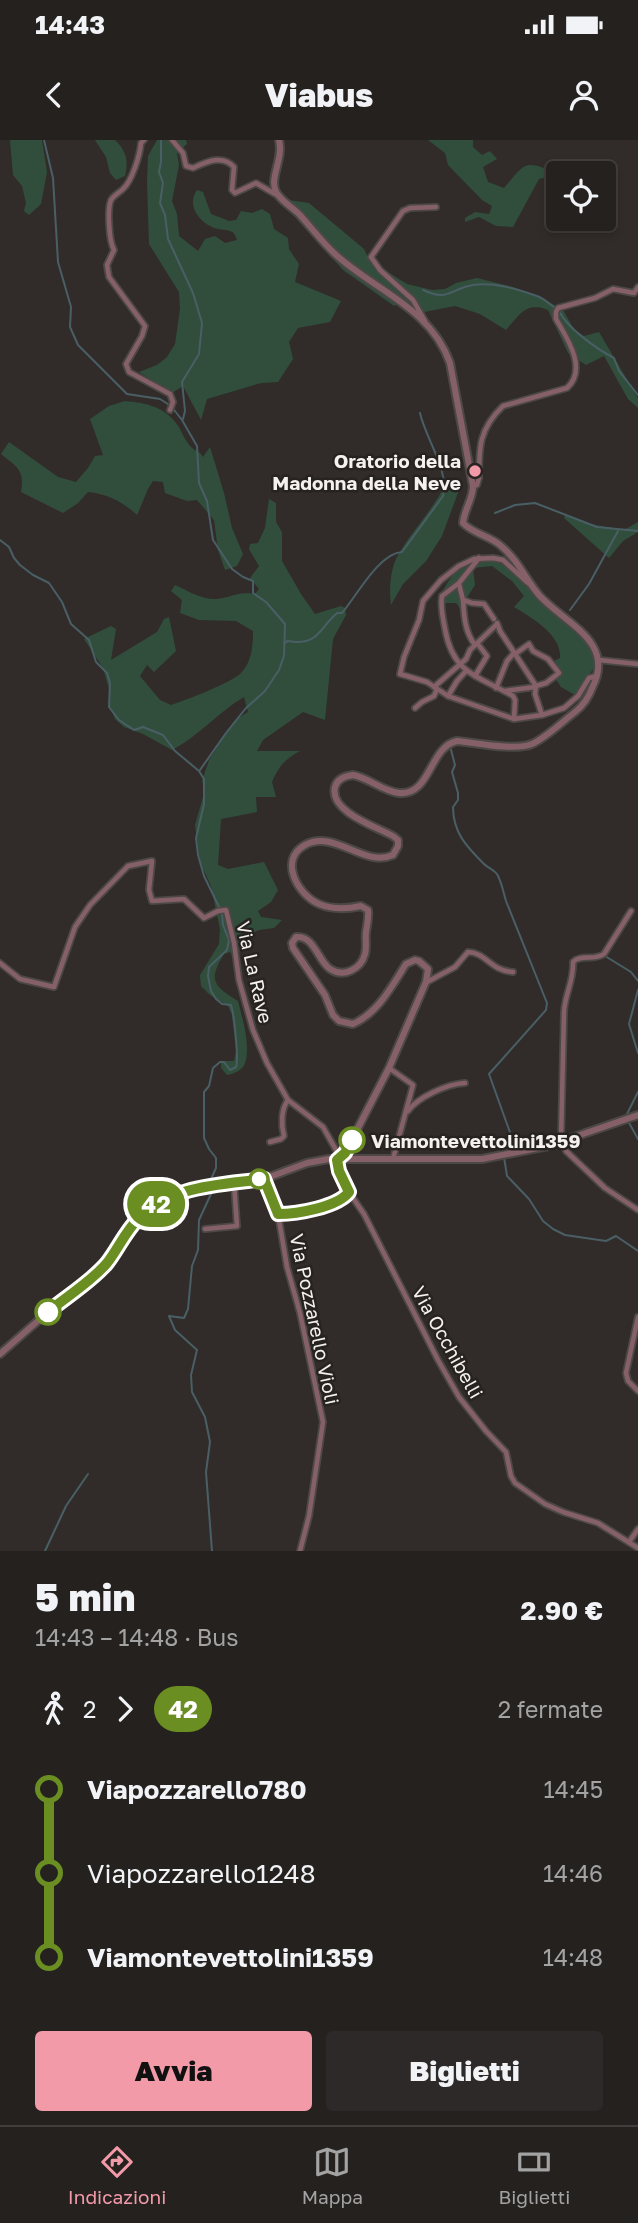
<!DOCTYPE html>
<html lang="it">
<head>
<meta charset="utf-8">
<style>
	:root { --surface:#25211f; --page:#2d2928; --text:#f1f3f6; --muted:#a3a3a4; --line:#423e3d; --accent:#f39aa9 }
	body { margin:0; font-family:"Golos Text",sans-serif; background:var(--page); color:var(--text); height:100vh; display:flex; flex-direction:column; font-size:26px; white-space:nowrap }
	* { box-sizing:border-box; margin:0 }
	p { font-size:23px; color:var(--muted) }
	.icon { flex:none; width:38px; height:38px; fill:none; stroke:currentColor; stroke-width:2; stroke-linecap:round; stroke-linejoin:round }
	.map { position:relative; height:1411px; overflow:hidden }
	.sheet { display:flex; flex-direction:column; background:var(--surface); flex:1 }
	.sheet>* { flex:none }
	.badge { padding:0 14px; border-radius:23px; font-size:24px; line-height:46px }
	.fabs { position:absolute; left:546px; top:21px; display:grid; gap:14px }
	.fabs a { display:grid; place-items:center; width:70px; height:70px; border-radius:7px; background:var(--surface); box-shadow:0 4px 10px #0003,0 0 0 2px var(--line); font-size:35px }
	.map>.badge { position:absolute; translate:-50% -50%; box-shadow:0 0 0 4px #fff }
	.legs { display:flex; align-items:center; gap:10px; height:77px; padding:0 35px; font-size:23px }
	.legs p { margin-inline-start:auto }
	.summary { display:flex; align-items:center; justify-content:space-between; height:119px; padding:0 35px }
	h1 { font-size:38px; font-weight:800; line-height:52px }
	.button { display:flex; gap:14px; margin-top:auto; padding:14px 35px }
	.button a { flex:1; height:80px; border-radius:7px; background:var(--accent); color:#111; font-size:28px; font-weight:800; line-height:80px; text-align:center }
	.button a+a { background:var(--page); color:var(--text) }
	ul { padding:0 35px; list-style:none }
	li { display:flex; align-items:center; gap:24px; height:84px; font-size:26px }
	li i { display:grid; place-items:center; width:10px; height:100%; margin:0 9px; background:currentColor }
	li i::after { content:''; width:18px; height:18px; margin:-9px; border:5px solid; border-radius:50%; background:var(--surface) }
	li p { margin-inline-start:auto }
	li:first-child i { background:linear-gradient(#0000 50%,currentColor 0) }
	li:last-child i { background:linear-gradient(currentColor 50%,#0000 0) }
	.status { display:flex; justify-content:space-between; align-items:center; height:49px; padding:0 35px; background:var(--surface); direction:ltr }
	.status svg { height:19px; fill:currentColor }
	header { display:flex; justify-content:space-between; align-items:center; height:91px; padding:0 35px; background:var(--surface); font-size:32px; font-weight:800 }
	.menu { display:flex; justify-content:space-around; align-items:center; height:98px; border-top:2px solid var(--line); background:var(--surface); font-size:19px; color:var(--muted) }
	.menu a { display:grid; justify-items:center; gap:4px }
	.menu .on { color:var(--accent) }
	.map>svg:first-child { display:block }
</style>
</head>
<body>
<div class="status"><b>14:43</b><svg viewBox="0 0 49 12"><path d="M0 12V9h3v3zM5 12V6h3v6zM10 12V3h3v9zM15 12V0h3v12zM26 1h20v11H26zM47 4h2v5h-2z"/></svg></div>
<header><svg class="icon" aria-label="back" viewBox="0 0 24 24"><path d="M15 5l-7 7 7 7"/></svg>Viabus<svg class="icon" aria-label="person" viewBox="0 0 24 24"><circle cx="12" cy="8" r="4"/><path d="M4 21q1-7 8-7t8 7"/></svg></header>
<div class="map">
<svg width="638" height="1411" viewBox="0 0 638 1411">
	<rect width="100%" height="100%" fill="#312c29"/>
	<g fill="#314e3d">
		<polygon points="10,0 42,0 47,32 41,64 29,75 24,71 26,63 22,46 13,35"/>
		<path d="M95,0H115C126,11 129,20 125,36L116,40L110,33L106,17Z"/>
		<path d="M157,0H186L187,4L177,13L179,25L172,61L177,74L179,96L198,111L205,99L215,96L225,103L237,100C235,95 235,93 230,91C224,89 218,90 212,87C197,80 187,64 197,50L203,52L211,74L229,81L236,80L241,71L252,73L262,69L270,74L274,89L288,98L289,109L299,124L295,142L341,161L330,182L298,188L289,202L293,219L278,242L261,243L207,259L201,280L183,246L172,253L139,232L157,225L167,217L175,204L180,169L179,152L149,104L147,42L148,16Z"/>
		<path d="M428,0H473V7L482,15L490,11L497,19L483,27L488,42L504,48C526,22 524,19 558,34V48L549,46L547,37L539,39L513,87L496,86L479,77L465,82V78L475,72L489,74L492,66L482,60L448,25L445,13Z"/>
		<path d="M288,60L309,63L364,109L370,121L407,144L432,150L445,149L456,143L477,138L513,147L544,159L563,170L575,191L584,196L599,192L638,258V268L628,259L604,216L586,225L568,213L548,170C527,160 518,176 506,190L480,174L455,166L419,173L403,161L394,166L343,130L325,110Z"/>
		<path d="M125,261C147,263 166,267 179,287C182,293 186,302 191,307C196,312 199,310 203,317L210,307L224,353L232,388L243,414L237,426L225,430L218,410L214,380L197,360L187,361L165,353L163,342L153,341L148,349L137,375C123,362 108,354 88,352L78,363L63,373L21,352C25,330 17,327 1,314L9,302L58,337L76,342L88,328L95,316L103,315L90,279L109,266Z"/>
		<path d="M445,345L459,350L442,396L426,421L403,444L391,465C389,450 390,429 398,415C412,391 432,371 445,345Z"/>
		<path d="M269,359L276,363V382L282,392V421L301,454L315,474L341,466L345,468L346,475L333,499L325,580L303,572L263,600L257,611H300C285,619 279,626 272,642L276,657H256L257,672L221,679L218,725L228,729L264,722L278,750L271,762L258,771L261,777L282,780L274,788L259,790L242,798L238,820L230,812L224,814C208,840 213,846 238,861C242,877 251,907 245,923C243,930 234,934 227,935L221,928V921H234L236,911L232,875L228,866L210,855L201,846L200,835L219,804L220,789L211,746L200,722L195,685L205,650L202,641L209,620L234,581L248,572L244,557C218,572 199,596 172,610L143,594L124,587L115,579L110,567L109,549L103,528L84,499L111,486L116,489L111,520L157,492L164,479L169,477L176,511L154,532L147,525L140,536L160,560L171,565C186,560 231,543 241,533C252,522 253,505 253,491L236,481L199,480L180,473L182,460L171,451L175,445C188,451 202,460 217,459C233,457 237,451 255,454L259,449L250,438L259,426L249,409L250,404L258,403L265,388Z"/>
		<polygon points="565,375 590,384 624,390 638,382 638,392 623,401 609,418 564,378"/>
		<path d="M483,421H495L506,426L592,507L597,518L596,525L575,555L561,547L555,538L561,533L554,521L560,518C562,495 532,478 514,467L524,456L512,441L492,426L473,428L475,445L468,456L467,462L462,463L460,468L456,463H439C445,439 459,425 483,421Z"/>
	</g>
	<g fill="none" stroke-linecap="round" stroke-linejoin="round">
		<g stroke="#495f65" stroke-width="2">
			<polyline points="44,0 53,38 58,122 71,167 70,187 78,205 127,254 160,259 171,266 182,280 197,306 199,343 207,361 213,400 232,429 243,437 253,441 253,453 266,462 285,484 284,516 279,530 265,551 246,568 226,593 200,630"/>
			<polyline points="161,0 161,22 159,32 163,43 160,63 165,75 168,99 193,153 202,183 199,214 182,242 185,271 183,279"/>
			<path d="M423,150C449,162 449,149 473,145C495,142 517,149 537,156C544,158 549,164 555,168"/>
			<path d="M559,171C568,189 597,209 614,218L619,231L638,255"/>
			<polyline points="495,373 515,365 535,363 597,387 638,391"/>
			<path d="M0,400L9,407L14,418L20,425L33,435L49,443L62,462L71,484L89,500L96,522L107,533L110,543L109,567L119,580L134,590L143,587L163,595L175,611L199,631L204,639V664L196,698L198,715L204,736L222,773L223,785L229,800L227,810L209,827L208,836L211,851L216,859L222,864L231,865C234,874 239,919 236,927L230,930L224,922H220L213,928L209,946L204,952V998L209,1009L216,1018V1028L211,1039V1054L199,1080L198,1110L192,1126L188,1169L184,1178L169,1176L175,1190L197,1210L191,1235L192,1252L205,1277L210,1302L206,1332L212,1411"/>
			<polyline points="570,470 589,444 618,391"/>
			<path d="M284,503L288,501C318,506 318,490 337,473H342C356,457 379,413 402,412L443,356C450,332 425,297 420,273"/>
			<path d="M450,606L455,625L452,632L458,653V660L453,667C453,693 467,707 484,724C488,728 493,729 497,734C502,743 503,751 506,761L547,863L546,870L489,934L516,1009L504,1012"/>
			<polyline points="605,816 631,832 638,841"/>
			<polyline points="638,850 629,884 638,913"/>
			<polyline points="626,976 638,952"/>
			<polyline points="628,981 638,999"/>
			<polyline points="504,1017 507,1036 529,1059 543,1081 553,1089 565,1095 606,1101 616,1096 638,1111"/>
			<polyline points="45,1411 66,1366 88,1334"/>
		</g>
		<defs>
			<g id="minor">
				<path d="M144,0L141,3C140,15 132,41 123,49C119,53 114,55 111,60C107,69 109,101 114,110L107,125L109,137L145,186L142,196L126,224L129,232L170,254L173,262L170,270"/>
				<path d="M172,0L183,13L186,26L193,28C206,22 222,14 234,27L232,50L235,53L256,43L275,54"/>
				<polyline points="425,181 413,160 380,130 371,117 403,71 410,68 436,67"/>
				<path d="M473,346L477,345L479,338C479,307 479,289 503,266L567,248C588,229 567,198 556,179V172L558,168L595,158L613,149L634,153L638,147"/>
				<path d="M479,418L459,443L442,456C440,467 443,478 445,489C453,535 479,536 513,556L515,560L514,579"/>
				<polyline points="528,443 503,420 493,418 474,419 459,426 441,440 423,461 419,480 404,517 400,534 427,542 448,556 514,579 542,575 564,568 578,556 589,538 597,536"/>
				<polyline points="459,444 463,460 472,463 484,464 494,479"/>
				<path d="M463,460C464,477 465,492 475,505"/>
				<polyline points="497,483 500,491 536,546 535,554 542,575"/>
				<polyline points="515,514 529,504 533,511 548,519 559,533 546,543 536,546"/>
				<polyline points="599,520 638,524"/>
				<polyline points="475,536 487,516 477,503"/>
				<polyline points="434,547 466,519 470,510 497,484"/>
				<polyline points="496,548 507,521 514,513"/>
				<polyline points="505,551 535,547"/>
				<polyline points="448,556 457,541 466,531"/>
				<polyline points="415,568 422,562 434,556 437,549"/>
				<path d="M631,771L604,814C594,821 580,814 573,822C574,841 565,853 564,872L561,1001L566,1011L605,1048L638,1070"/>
				<polyline points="0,823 20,839 54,847 75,787 90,765 128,726 152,721 149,750 152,761 184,759 204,778 218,771 226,770 234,803 239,840 253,890 267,923 288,960 323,987 340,1017"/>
				<path d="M427,842L455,827L468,812C487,813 489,830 513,832"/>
				<polyline points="389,928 413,945 393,1019"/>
				<path d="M408,971C418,957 447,944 465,943"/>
				<path d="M270,1002L281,999L284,996C281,985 281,969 288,960"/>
				<path d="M337,1019C338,1039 353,1058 364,1074L438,1220L459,1257L486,1291L506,1312L511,1336L515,1343L545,1364L563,1372L598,1383L638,1408"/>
				<polyline points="264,1039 278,1074 287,1127 300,1173 323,1282 309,1376 300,1411"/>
				<path d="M278,1074C297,1074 338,1067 349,1052"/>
				<polyline points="205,1089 237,1086 234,1043"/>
				<polyline points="638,1177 626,1233 628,1241 638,1251"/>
				<polyline points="629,1402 638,1389"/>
			</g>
			<g id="tertiary">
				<path d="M279,0C284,19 269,37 276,52C281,61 292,67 299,74C311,87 322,102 335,114C374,150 431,168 450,223L473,346C473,359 464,370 463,383C472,393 489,396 500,405C519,421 524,437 539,455C564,483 615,501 593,546C589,557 584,565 575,572C562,582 547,597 532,604C514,611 477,603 457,601C429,607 431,656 399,653C382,651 369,638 353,635C345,636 337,639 335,647C329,672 377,687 393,696L398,700V706L393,715C364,728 335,689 305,705C278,720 298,755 319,764C333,770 347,769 361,766L368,770C369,778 367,785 366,792C365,799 367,807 365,814C361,829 344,838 330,829C318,821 314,795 296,797L292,803L293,808L325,855L333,875L339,881L353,884C378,873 392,846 406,824L415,820L419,821L428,829L426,842L389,928L345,1013L337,1019"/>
				<polyline points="0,1214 64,1158 99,1131 135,1082 158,1063 203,1045 264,1039 307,1023 329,1019 482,1019 548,1006 638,975"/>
			</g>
		</defs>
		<use href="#minor" stroke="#4c4845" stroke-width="8"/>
		<use href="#tertiary" stroke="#4c4845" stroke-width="10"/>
		<use href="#minor" stroke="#866068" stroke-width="4.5"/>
		<use href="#tertiary" stroke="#866068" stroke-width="6"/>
	</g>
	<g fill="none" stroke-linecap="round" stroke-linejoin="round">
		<defs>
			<path id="line-1" d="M48,1172C67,1156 91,1142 107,1123C118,1109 125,1092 138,1079C171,1045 220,1045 264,1039L278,1074C297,1074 338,1067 349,1052L339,1031L337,1020L345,1013L352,1000"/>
		</defs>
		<use href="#line-1" stroke="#fff" stroke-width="16"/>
		<use href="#line-1" stroke="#6b8e23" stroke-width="10"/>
	</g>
	<circle fill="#f39aa9" stroke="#272320" stroke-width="2.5" cx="475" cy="331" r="7"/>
	<g fill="#fff" stroke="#6b8e23" stroke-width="3.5">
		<circle cx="352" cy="1000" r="12"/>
		<circle cx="259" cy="1039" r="9"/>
		<circle cx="48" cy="1172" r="12"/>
	</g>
	<g text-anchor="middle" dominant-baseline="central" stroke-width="5" stroke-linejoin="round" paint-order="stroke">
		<g font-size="19" font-weight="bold" fill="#f4f1ef" stroke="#272320" text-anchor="end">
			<text x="461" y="320">Oratorio della<tspan x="461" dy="22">Madonna della Neve</tspan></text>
		</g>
		<g font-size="19" fill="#f4f1ef" stroke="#272320">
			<text transform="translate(255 832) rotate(77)">Via La Rave</text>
			<text transform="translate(315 1179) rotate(78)">Via Pozzarello Violi</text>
			<text transform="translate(448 1202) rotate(61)">Via Occhibelli</text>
		</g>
		<g font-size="19" font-weight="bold" fill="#f4f1ef" stroke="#272320" text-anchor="start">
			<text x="371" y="1000">Viamontevettolini1359</text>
		</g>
	</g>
</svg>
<div class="fabs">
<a><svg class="icon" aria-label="locate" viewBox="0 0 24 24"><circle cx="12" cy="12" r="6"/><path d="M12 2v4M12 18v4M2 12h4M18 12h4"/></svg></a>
</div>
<b class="badge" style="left:156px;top:1064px;background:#6b8e23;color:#fff">42</b>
</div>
<section class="sheet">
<div class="summary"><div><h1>5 min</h1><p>14:43 – 14:48 · Bus</p></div><b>2.90 €</b></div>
<div class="legs"><svg class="icon" aria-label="walk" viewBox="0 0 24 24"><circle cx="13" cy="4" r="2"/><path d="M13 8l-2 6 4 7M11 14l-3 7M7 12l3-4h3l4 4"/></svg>2<svg class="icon" aria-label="forward" viewBox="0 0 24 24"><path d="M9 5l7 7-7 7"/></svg><b class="badge" style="background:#6b8e23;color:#fff">42</b><p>2 fermate</p></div>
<ul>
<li><i style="color:#6b8e23"></i><b>Viapozzarello780</b><p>14:45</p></li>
<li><i style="color:#6b8e23"></i><span>Viapozzarello1248</span><p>14:46</p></li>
<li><i style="color:#6b8e23"></i><b>Viamontevettolini1359</b><p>14:48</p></li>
</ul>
<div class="button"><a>Avvia</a><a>Biglietti</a></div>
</section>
<nav class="menu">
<a class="on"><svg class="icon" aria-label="directions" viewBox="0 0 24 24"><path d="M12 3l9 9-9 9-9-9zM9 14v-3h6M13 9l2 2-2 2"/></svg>Indicazioni</a>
<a><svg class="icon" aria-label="map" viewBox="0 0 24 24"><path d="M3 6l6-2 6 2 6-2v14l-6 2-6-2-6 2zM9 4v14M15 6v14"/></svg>Mappa</a>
<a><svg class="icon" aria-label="tickets" viewBox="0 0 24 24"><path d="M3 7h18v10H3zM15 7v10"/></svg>Biglietti</a>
</nav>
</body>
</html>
